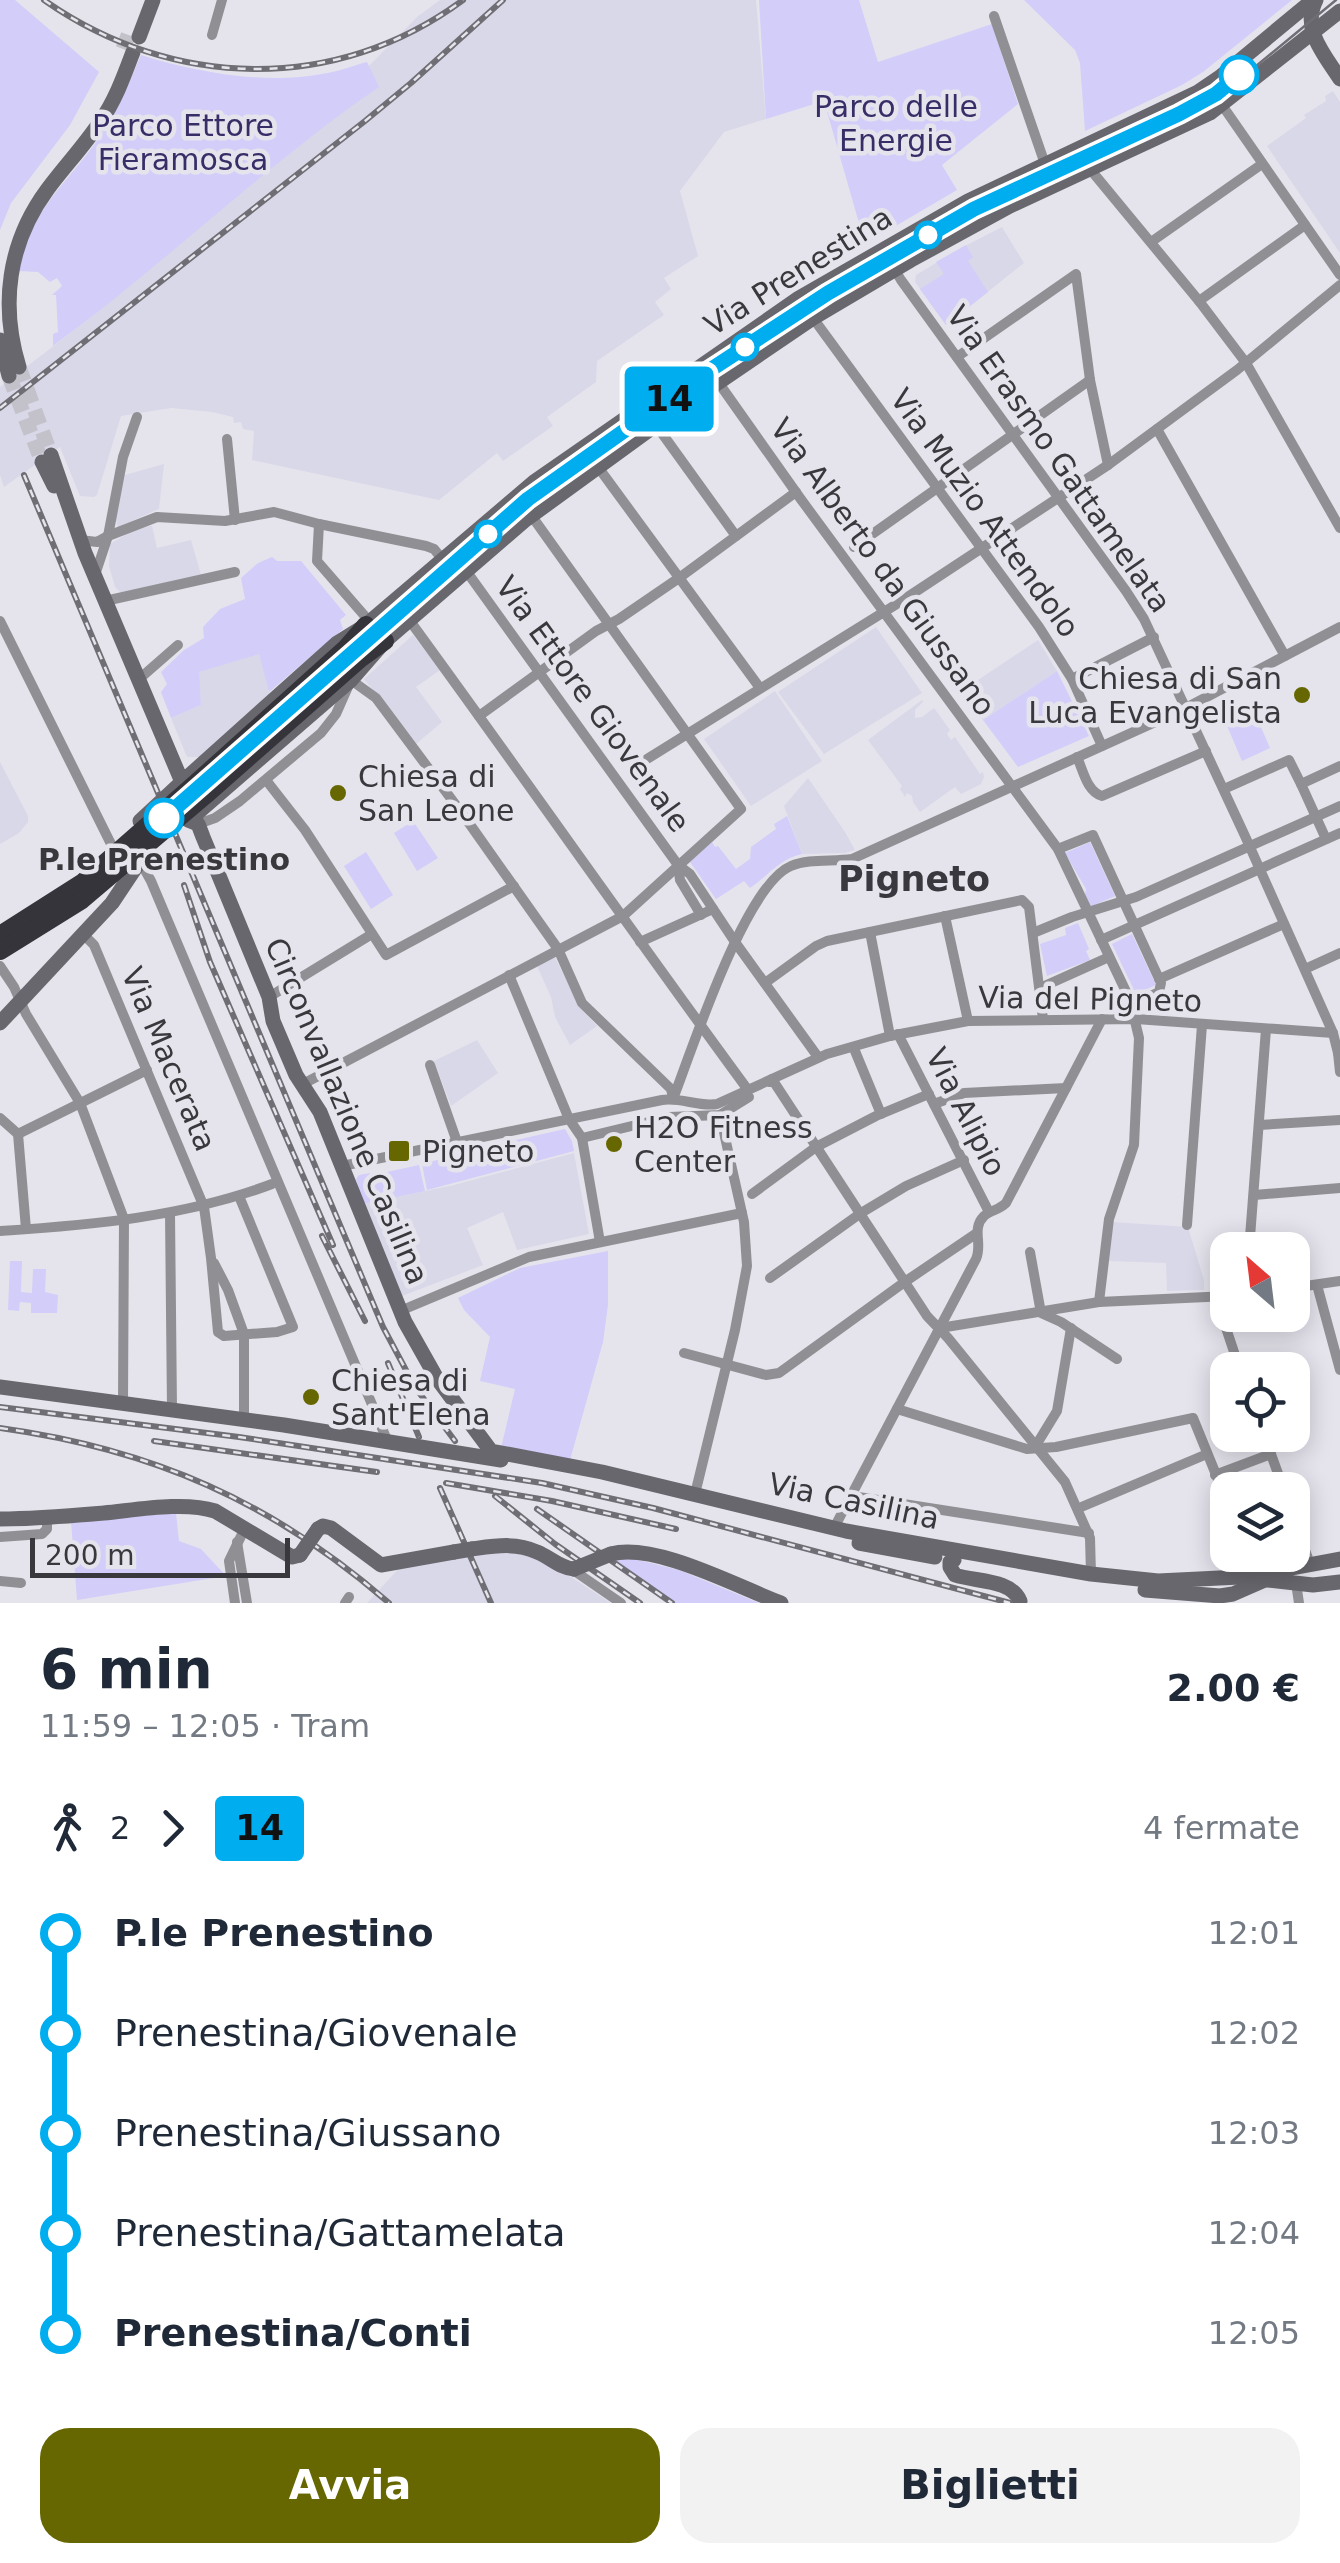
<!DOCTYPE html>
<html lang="it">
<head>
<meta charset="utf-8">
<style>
	:root { --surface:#fff; --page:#f2f2f3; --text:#1f2937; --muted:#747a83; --accent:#676702 }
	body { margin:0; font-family:"DejaVu Sans",sans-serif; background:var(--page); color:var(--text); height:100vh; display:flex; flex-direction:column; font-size:38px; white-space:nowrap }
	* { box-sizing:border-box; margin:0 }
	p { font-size:32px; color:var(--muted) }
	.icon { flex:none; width:55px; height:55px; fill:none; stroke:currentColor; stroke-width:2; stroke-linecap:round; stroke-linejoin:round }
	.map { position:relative; height:1603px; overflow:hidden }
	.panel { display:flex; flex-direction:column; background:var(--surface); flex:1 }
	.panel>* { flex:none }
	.badge { padding:0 20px; border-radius:8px; font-size:35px; line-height:65px }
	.needle { width:65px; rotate:332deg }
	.controls { position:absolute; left:1210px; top:1232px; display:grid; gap:20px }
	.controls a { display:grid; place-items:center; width:100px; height:100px; border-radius:20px; background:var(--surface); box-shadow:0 5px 25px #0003; font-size:50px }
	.scale { position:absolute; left:30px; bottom:25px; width:260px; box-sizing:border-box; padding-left:10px; border:5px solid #39383c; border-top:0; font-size:28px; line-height:35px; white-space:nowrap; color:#39383c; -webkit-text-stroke:8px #e5e4ed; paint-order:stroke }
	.map>.badge { position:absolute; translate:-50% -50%; box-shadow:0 0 0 5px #fff }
	.legs { display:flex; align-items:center; gap:15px; height:110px; padding:0 40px; font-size:32px }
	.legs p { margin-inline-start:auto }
	.overview { display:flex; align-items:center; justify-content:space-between; height:170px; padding:0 40px }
	h1 { font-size:55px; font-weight:700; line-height:75px }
	.cta { display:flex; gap:20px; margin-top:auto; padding:20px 40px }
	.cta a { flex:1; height:115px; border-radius:30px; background:var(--accent); color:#fff; font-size:40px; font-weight:700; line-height:115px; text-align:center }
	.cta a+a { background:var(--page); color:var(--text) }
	ul { padding:0 40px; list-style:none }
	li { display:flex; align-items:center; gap:35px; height:100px; font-size:38px }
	li i { display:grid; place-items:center; width:15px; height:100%; margin:0 12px; background:currentColor }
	li i::after { content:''; width:25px; height:25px; margin:-12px; border:8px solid; border-radius:50%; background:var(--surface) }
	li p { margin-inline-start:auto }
	li:first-child i { background:linear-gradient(#0000 50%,currentColor 0) }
	li:last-child i { background:linear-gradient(currentColor 50%,#0000 0) }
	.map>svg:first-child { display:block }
</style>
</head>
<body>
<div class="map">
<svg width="1340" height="1603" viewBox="0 0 1340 1603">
	<rect width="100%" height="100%" fill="#e5e4ed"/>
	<g fill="#d9d8e8">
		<polygon points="440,0 756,0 766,119 724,132 680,191 698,256 664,278 671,289 655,302 664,315 597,361 596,382 547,417 553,426 503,461 497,453 439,500 252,460 254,431 243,429 241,422 234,423 233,417 212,412 171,408 121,416 97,495 94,497 80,496 60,447 4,487 0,475 0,387 85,322 266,171 417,17"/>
		<polygon points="1333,91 1340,102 1340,253 1267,146 1306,118 1304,115 1326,101 1325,96"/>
		<polygon points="1002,227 1024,263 946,325 915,282 916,275 961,248"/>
		<polygon points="164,464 159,509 118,527 115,518 125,475"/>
		<polygon points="152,526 157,548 191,540 201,575 123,595 115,587 109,566 110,544 139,527"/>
		<polygon points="876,627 922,693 824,754 778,692"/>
		<polygon points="413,635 440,670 416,687 442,722 416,744 364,679"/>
		<polygon points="1038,640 1057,671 983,720 957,684 970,675 975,682"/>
		<polygon points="260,653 270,696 199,757 187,757 171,718 201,705 198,672"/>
		<polygon points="775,691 822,761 751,806 704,739"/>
		<polygon points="922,700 923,702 915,710 915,718 922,717 934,708 950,730 947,734 951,740 955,737 980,774 983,772 984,777 981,784 961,794 955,787 920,812 913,802 912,796 907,793 905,797 900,789 902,786 868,740"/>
		<polygon points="0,762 28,816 28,822 19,833 0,844"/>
		<polygon points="808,778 845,832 855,850 845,853 802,854 784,806"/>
		<polygon points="555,957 579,1007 597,1026 570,1045 555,1017 551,997 537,966"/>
		<polygon points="477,1040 498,1073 451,1106 434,1061"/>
		<polygon points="574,1153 589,1234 517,1250 503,1212 467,1228 483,1265 402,1296 363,1204 454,1185"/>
		<polygon points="1112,1222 1188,1227 1204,1280 1204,1290 1167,1291 1166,1263 1108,1261"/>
		<polygon points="508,1552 528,1556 554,1566 611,1603 367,1603 403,1564"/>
	</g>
	<g fill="#d2cdf9">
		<polygon points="0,0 15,0 99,72 70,125 11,203 0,230"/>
		<polygon points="759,0 859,0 878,62 992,24 1018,104 942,165 957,190 865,244 824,101 766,119"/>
		<polygon points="1024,0 1292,0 1203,72 1182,85 1085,131 1080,63 1075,50"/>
		<path d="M141,55C194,72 266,85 322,74C337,72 352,66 367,62L379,87C264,166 165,264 53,346V334L58,332L56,295H52L62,286L57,278L50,282L38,272L18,271C21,261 23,251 27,241C41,204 71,176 94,145C114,117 128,86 141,55Z"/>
		<polygon points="966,245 973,257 968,261 988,292 946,325 920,289 944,274 936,262"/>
		<polygon points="272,557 277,561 301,561 346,615 340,620 343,629 269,692 259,654 199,672 201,705 171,718 161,692 167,684 161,672 184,650 204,638 203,627 220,609 245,599 241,578 258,563"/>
		<polygon points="1057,671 1089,736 1018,767 983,720"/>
		<polygon points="1250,702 1270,748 1242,761 1222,714"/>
		<path d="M787,816L802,854C779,859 768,876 750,888L744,881L716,899L690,862L712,842L715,847L718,846L736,869L750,859L751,847L776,829L774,824Z"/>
		<polygon points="413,821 438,858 417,871 394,833"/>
		<polygon points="1090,842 1115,896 1090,907 1085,895 1086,889 1065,853"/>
		<polygon points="366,852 393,895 371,909 344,866"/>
		<polygon points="1078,923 1089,949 1086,951 1090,960 1047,976 1040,944 1066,935 1065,928"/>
		<polygon points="1132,934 1156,985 1136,994 1112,944"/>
		<polygon points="565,1129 572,1141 574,1151 427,1190 422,1164 468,1152 470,1155 489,1150 491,1154 516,1147 516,1140"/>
		<polygon points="419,1165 425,1191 363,1204 356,1179 359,1175 370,1173 374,1189 373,1175"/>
		<polygon points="608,1251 608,1305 603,1342 570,1460 501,1448 515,1389 480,1381 490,1337 464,1310 458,1298 520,1268"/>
		<polygon points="10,1261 22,1261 21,1292 32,1293 33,1269 46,1269 45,1292 58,1295 57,1313 31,1313 31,1303 20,1302 19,1311 8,1310"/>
		<polygon points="176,1513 179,1541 201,1549 226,1576 77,1600 71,1521"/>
		<polygon points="618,1555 679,1570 759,1603 675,1603 611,1558"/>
	</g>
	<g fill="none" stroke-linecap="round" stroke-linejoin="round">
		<g stroke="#c3c2ca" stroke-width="15" stroke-dasharray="15 8" stroke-linecap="butt">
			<polyline points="123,49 129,33"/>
			<polyline points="19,367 51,455"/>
			<polyline points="9,376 42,462"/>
		</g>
		<g stroke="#909094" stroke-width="10">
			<polyline points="994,16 1045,164"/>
			<polyline points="212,35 222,0"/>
			<polyline points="1222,105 1340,275"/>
			<polyline points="1090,169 1199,301 1246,363 1340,528"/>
			<polyline points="1151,242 1262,164"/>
			<polyline points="882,249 901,280 1126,591 1144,619 1245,836 1333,1033"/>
			<polyline points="1199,301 1305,225"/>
			<polyline points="813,318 1039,627 1072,679 1102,746"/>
			<polyline points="957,357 1076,274 1090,380 1108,465"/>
			<polyline points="704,362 800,498 1058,849 1130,1000 1139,1038 1134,1145 1109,1219 1099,1302"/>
			<polyline points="137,417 123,457 108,536 157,517 225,521 274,512 319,524 426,546 434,549 443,560"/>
			<polyline points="656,425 736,536"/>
			<polyline points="1157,429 1285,656"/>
			<polyline points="227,439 235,520"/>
			<polyline points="598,467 760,688"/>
			<polyline points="319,524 317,561 370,622"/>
			<polyline points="80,540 97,542 108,536 95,575"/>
			<polyline points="854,547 1090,380"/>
			<polyline points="467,572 678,865 690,874 735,942 818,1057"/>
			<polyline points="105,601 235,572"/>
			<polyline points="0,621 112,846"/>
			<path d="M410,621C524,777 634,935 748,1090"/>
			<polyline points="1072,679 1154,637"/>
			<polyline points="138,680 178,645"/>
			<polyline points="479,716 596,631 619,619 679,578 796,492"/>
			<path d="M1077,757C1083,770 1087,792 1102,796L1206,751"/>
			<polyline points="647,759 900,602 1108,465 1237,370 1340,285"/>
			<polyline points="266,780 305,830 386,955 514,886"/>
			<polyline points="1224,789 1289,760 1301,784"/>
			<polyline points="198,824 215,818 240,801 321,733 336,714 351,680 376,698 464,816 558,949 582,1003 671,1089 673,1098"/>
			<polyline points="1326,839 1301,784 1340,766"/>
			<polyline points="1058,849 1093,835 1161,983 1159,992 1132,1005"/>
			<polyline points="140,861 151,881 387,1440"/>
			<polyline points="678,865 680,880 701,915"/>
			<polyline points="945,916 968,1021"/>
			<polyline points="870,932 890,1036"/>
			<polyline points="1033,933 1072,917 1136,897 1340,806"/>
			<polyline points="83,934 94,945 204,1207 211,1258 218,1332 224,1336 277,1332 293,1327 239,1196"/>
			<polyline points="1101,940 1340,833"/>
			<polyline points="640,942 713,909"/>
			<polyline points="0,966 14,987 26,1014 80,1103 124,1219 123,1403"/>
			<polyline points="1305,969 1340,953"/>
			<polyline points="509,975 569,1119 582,1138 600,1242"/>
			<polyline points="1159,979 1284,924"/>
			<polyline points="765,983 816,946 827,941 1022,900 1029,907 1043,1019"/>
			<polyline points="1040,988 1109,957"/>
			<polyline points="269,997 372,934"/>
			<polyline points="898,1034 989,1212"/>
			<polyline points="855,1051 881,1114"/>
			<polyline points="1338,1053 1340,1072"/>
			<polyline points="430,1065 457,1142"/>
			<polyline points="770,1082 772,1079 927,1316 948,1338 1065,1482 1090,1538 1091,1574"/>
			<polyline points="301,1085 623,916 741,809 531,515"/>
			<path d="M673,1099C692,1050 745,885 791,866C809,858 833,862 852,859L1182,710L1340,627"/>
			<polyline points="934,1104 964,1093 1066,1088"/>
			<polyline points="0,1118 18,1134 26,1229"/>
			<polyline points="1259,1125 1340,1120"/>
			<polyline points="18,1134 147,1070"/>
			<polyline points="582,1138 669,1117 720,1115 749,1097"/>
			<path d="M342,1166L662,1100C681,1097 698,1107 717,1104L827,1054L890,1036L968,1021L1136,1019L1333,1033L1338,1053L1340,1052"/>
			<polyline points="752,1194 816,1147 876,1116 929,1094"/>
			<polyline points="1254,1195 1340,1188"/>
			<polyline points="170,1214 172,1409"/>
			<polyline points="1187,1225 1202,1025"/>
			<path d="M0,1231C93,1225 184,1217 272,1184"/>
			<polyline points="1249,1250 1266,1029"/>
			<polyline points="1030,1252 1041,1313 1061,1322 1117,1359"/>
			<polyline points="214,1263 228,1290 244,1334 244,1419"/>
			<polyline points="770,1278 861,1213 906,1186 964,1160"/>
			<polyline points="1317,1285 1340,1370"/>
			<polyline points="1292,1288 1340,1281"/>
			<polyline points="1216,1298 1240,1370"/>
			<polyline points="400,1311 529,1257 742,1213"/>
			<polyline points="940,1328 1099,1302 1228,1296"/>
			<polyline points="684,1353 766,1375 779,1373 906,1281 977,1233"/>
			<polyline points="897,1409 1027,1449 1056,1447 1193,1418 1228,1504"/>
			<polyline points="1264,1435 1284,1490"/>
			<polyline points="1035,1447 1057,1411 1071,1328"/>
			<polyline points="1215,1475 1271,1454"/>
			<polyline points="695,1494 735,1330 747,1266 744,1222 720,1115"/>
			<polyline points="852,1496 1089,1533"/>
			<polyline points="1079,1508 1207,1454"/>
			<polyline points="1292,1514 1310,1564"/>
			<path d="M834,1528L976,1259C983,1244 971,1229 984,1216C991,1210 999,1210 1006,1203L1102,1019"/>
			<polyline points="0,1537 42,1534 47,1529 47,1518"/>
			<polyline points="237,1542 247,1603"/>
			<polyline points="573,1570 621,1603"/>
			<polyline points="1241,1576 1251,1568 1249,1555"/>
			<polyline points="0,1581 21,1583"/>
			<polyline points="1296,1583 1299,1603"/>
			<polyline points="235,1603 229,1561 244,1530"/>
			<polyline points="345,1603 349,1597"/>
		</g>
		<g stroke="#68676d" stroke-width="15">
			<path d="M1316,0C1301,29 1324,54 1340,79"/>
			<polyline points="139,37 153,0"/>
			<polyline points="0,340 9,376"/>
			<path d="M19,367C0,305 8,243 47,190C64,167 84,146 100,122C115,101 124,76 133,52"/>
			<polyline points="51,455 85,553 182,782 337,643 366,625 534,482 799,298 968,201 1198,92 1220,77 1313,0"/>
			<polyline points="42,462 54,486"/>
			<polyline points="196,814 351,680 385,641 524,521 656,425 813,318 911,260 1010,206 1210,113 1340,11"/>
			<polyline points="188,820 198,824 203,837 269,997 273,1021 296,1075 320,1112 405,1322 436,1377 491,1451 602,1472 846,1531 1091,1574 1158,1581 1240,1577 1313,1585 1340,1582"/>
			<polyline points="0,1023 112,903 140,861"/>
			<polyline points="0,1387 284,1425 501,1460"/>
			<path d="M0,1519C35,1519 69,1516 104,1513C136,1510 184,1501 215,1511L292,1557L300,1555"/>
			<polyline points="318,1529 323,1526 331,1528 381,1565 454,1552"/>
			<polyline points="859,1543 935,1557"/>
			<path d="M472,1549C494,1546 516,1542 537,1552C550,1557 560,1568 574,1569"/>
			<path d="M611,1554C655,1542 738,1587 781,1603"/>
			<path d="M954,1560L950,1562V1567L955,1575C976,1582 1011,1579 1020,1601"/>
			<polyline points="1145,1590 1220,1596 1233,1594 1292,1568 1340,1559"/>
		</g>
		<g stroke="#34343a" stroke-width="18">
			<polyline points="198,781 346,648 366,625"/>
			<polyline points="207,794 360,659 385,641"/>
		</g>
		<polyline stroke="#6f6e74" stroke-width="2.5" points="0,946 73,901 91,887 522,511 712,374 825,300 930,239 1047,179 1202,107 1221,95 1336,0"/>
		<defs>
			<g id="rail">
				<path d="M44,0C172,90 336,94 463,0"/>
				<polyline points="0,408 365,121 411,83 503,0"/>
				<polyline points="24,475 383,1327 415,1387 455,1441"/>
				<polyline points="184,885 210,962 333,1245"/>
				<polyline points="322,1236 365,1321"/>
				<polyline points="388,1363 419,1437"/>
				<polyline points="0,1407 239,1437 542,1483 653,1508 1010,1603"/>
				<path d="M0,1428C152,1449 273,1502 389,1603"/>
				<polyline points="154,1441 377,1472"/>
				<polyline points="446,1483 552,1501 676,1529"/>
				<polyline points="440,1488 491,1603"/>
				<polyline points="495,1496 555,1544 640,1603"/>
				<polyline points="537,1509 672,1603"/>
			</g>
		</defs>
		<use href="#rail" stroke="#6f6e74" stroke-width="6"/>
		<use href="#rail" stroke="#e5e4ed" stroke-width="2.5" stroke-dasharray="8" stroke-linecap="butt"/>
		<g stroke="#68676d" stroke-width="15">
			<polyline points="140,821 182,782"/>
			<polyline points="454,1552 472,1549"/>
			<polyline points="300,1555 318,1529"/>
			<polyline points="574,1569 611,1554"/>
		</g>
		<g stroke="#34343a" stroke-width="18">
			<polyline points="0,935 83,882 198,781"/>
			<polyline points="0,951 82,900 207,794"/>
		</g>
	</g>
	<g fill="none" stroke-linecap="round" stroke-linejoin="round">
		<defs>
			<polyline id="line-1" points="164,818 528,499 710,370 828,293 974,209 1179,114 1216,94 1239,75"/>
		</defs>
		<use href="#line-1" stroke="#fff" stroke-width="22"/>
		<use href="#line-1" stroke="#00adef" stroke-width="15"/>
	</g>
	<g fill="#fff" stroke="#00adef" stroke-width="5">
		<circle cx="1239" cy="75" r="18"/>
		<circle cx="928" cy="235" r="12"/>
		<circle cx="745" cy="347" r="12"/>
		<circle cx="488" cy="534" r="12"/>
		<circle cx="164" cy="818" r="18"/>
	</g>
	<g fill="#676702" stroke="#e5e4ed" stroke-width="4">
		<circle cx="1302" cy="695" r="10"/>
		<circle cx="338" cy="793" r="10"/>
		<circle cx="614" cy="1144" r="10"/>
		<rect x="387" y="1139" width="24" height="24" rx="5"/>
		<circle cx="311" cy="1397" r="10"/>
	</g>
	<g text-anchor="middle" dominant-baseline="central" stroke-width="9" stroke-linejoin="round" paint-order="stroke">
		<g font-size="30" fill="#382d66" stroke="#e5e4ed">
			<text x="896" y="106">Parco delle<tspan x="896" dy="34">Energie</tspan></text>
			<text x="183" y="125">Parco Ettore<tspan x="183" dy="34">Fieramosca</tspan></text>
		</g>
		<g font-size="30" fill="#39383c" stroke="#e5e4ed">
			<text transform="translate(798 271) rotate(-32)">Via Prenestina</text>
			<text transform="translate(1059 459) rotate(55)">Via Erasmo Gattamelata</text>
			<text transform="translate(985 513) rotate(54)">Via Muzio Attendolo</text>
			<text transform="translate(883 567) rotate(54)">Via Alberto da Giussano</text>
			<text transform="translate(593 704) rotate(54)">Via Ettore Giovenale</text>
			<text transform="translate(1090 999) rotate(1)">Via del Pigneto</text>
			<text transform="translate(169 1059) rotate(67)">Via Macerata</text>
			<text transform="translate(347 1111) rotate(67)">Circonvallazione Casilina</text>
			<text transform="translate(966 1112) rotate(63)">Via Alipio</text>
			<text transform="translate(854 1501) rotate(12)">Via Casilina</text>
		</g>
		<g font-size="30" fill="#39383c" stroke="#e5e4ed" text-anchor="start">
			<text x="1282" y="678" text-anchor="end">Chiesa di San<tspan x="1282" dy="34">Luca Evangelista</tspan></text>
			<text x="358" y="776">Chiesa di<tspan x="358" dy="34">San Leone</tspan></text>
			<text x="634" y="1127">H2O Fitness<tspan x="634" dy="34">Center</tspan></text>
			<text x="422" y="1151">Pigneto</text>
			<text x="331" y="1380">Chiesa di<tspan x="331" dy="34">Sant'Elena</tspan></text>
		</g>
		<g font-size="30" font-weight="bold" fill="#39383c" stroke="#e5e4ed">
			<text x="164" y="859">P.le Prenestino</text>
		</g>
		<g font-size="35" font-weight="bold" fill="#39383f" stroke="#e5e4ed">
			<text x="914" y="879">Pigneto</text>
		</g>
	</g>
</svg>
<div class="controls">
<a><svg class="needle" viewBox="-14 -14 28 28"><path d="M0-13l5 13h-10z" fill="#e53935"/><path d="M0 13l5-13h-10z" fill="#747a83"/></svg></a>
<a><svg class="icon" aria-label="locate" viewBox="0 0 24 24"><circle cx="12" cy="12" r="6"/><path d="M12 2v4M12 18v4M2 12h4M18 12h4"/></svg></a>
<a><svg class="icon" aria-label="layers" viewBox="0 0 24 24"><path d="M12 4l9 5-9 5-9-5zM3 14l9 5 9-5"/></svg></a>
</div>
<div class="scale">200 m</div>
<b class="badge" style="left:669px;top:399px;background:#00adef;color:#111">14</b>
</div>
<section class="panel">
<div class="overview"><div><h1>6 min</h1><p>11:59 – 12:05 · Tram</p></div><b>2.00 €</b></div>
<div class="legs"><svg class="icon" aria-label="walk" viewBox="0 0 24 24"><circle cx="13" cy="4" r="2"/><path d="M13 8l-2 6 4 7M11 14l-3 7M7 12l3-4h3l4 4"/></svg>2<svg class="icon" aria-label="forward" viewBox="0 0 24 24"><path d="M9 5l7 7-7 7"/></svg><b class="badge" style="background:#00adef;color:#111">14</b><p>4 fermate</p></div>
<ul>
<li><i style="color:#00adef"></i><b>P.le Prenestino</b><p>12:01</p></li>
<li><i style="color:#00adef"></i><span>Prenestina/Giovenale</span><p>12:02</p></li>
<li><i style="color:#00adef"></i><span>Prenestina/Giussano</span><p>12:03</p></li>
<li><i style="color:#00adef"></i><span>Prenestina/Gattamelata</span><p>12:04</p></li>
<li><i style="color:#00adef"></i><b>Prenestina/Conti</b><p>12:05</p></li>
</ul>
<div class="cta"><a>Avvia</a><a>Biglietti</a></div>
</section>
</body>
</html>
